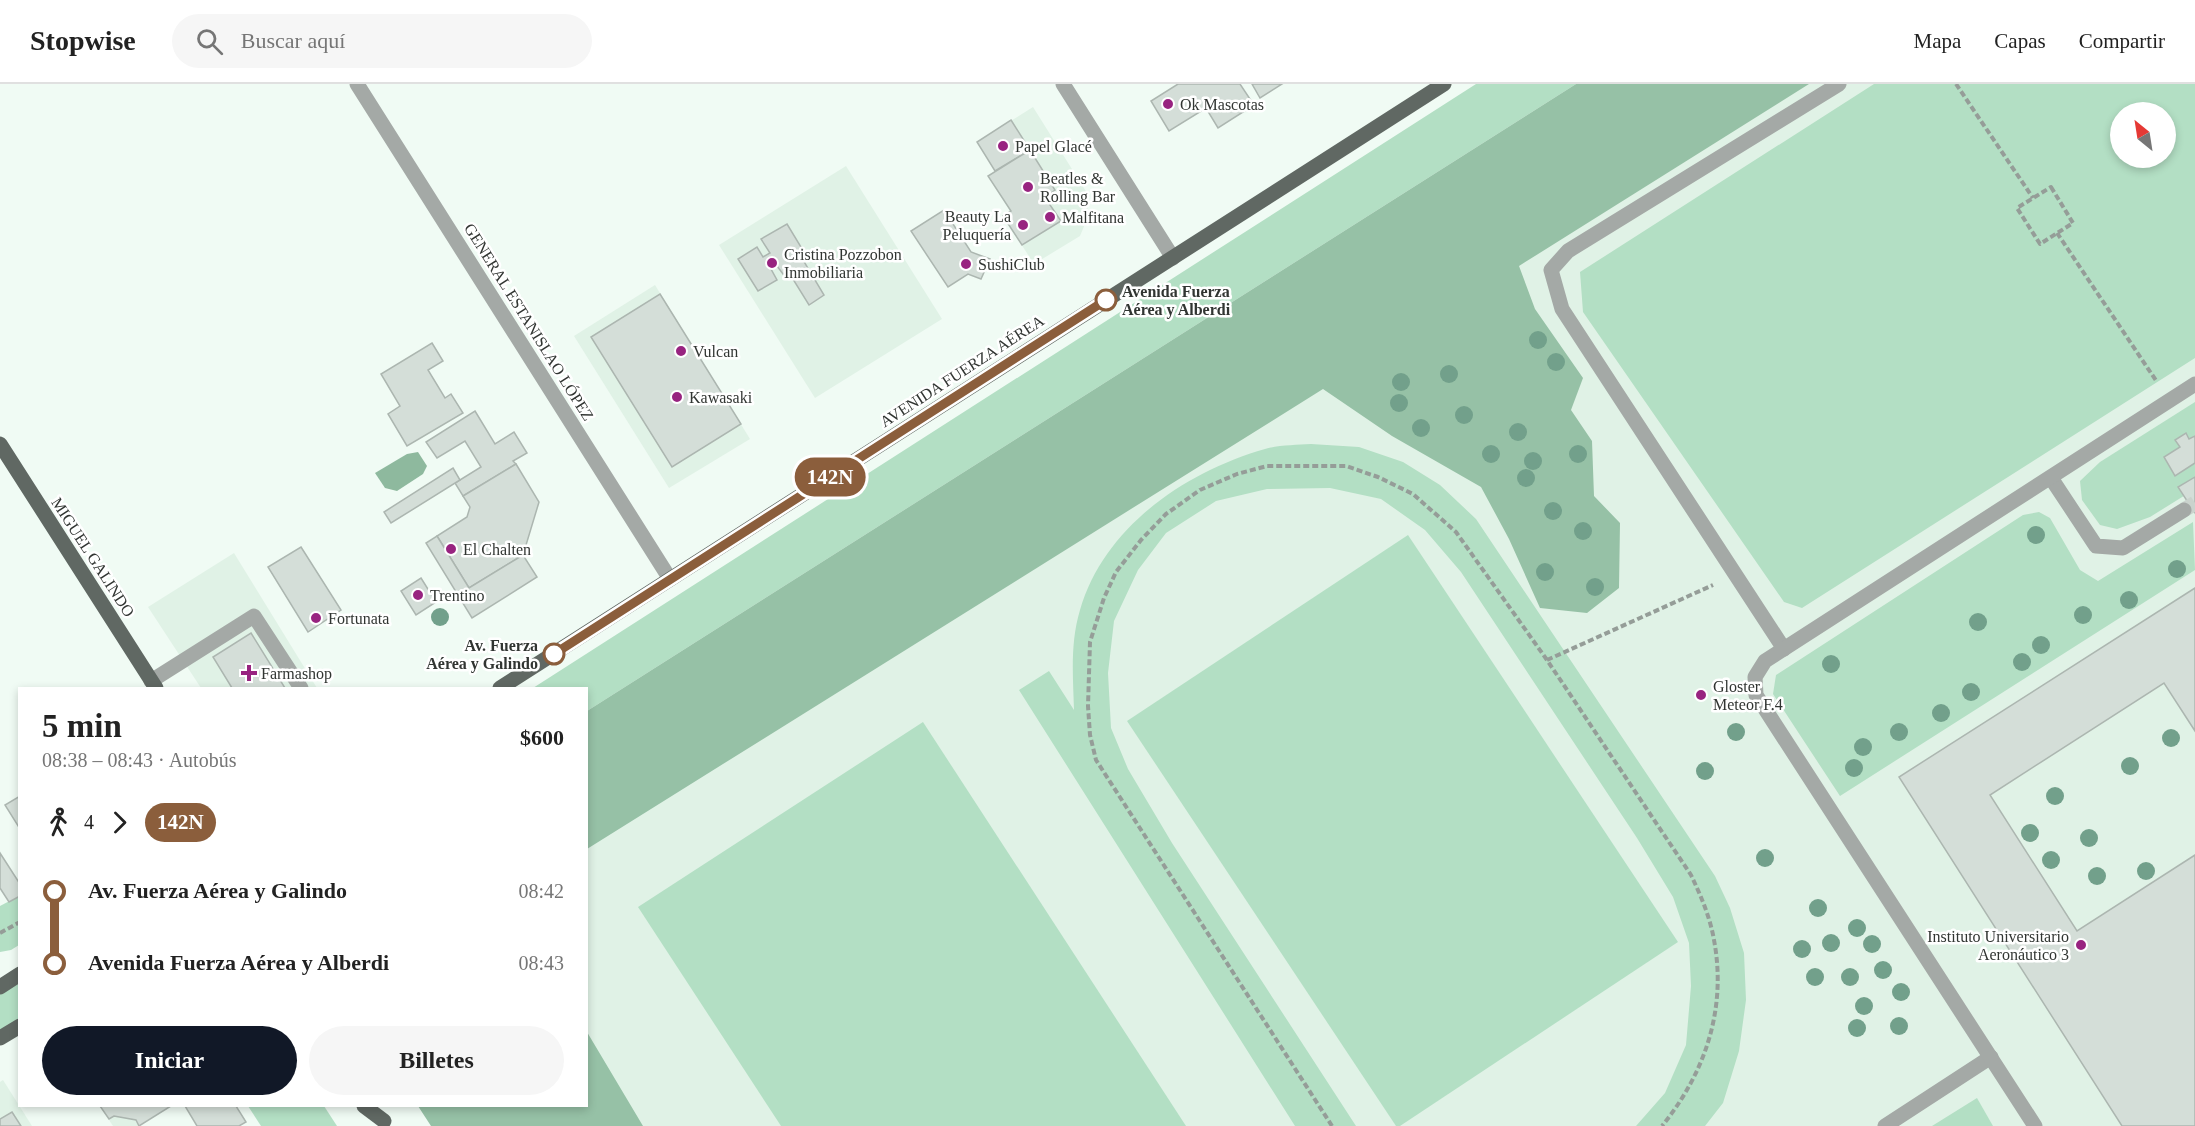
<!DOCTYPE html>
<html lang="es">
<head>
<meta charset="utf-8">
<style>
	:root { --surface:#fff; --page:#f6f6f6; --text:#222; --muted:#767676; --line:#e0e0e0; --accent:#111827 }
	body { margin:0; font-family:Georgia,serif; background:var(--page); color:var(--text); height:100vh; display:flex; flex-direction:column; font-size:22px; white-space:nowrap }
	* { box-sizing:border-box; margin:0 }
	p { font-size:20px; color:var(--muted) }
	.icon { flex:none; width:33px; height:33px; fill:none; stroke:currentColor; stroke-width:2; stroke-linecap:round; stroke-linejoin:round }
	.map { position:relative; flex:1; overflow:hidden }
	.drawer { position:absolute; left:18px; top:603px; width:570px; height:420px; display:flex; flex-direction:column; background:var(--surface); border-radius:0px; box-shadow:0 3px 9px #0003 }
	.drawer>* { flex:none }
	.badge { padding:0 12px; border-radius:20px; font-size:21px; line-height:39px }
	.needle { width:39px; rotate:330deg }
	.tools { position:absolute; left:2110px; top:18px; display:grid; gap:12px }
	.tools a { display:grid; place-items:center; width:66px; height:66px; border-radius:50%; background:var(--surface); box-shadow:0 3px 9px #0003; font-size:30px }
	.map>.badge { position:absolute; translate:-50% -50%; box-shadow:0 0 0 3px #fff }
	.legs { display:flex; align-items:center; gap:9px; height:66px; padding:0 24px; font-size:20px }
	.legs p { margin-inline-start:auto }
	.headline { display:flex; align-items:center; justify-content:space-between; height:102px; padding:0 24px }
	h1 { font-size:33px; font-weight:700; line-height:45px }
	.action { display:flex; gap:12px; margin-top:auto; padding:12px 24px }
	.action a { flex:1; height:69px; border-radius:36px; background:var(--accent); color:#fff; font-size:24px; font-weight:700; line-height:69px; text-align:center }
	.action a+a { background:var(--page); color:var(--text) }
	ul { padding:0 24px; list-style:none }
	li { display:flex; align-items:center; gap:21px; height:72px; font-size:22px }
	li i { display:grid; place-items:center; width:9px; height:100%; margin:0 8px; background:currentColor }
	li i::after { content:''; width:15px; height:15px; margin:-8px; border:4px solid; border-radius:50%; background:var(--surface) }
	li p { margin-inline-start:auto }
	li:first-child i { background:linear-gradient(#0000 50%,currentColor 0) }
	li:last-child i { background:linear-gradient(currentColor 50%,#0000 0) }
	header { display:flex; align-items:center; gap:36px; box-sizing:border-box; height:84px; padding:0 30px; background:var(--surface); border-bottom:2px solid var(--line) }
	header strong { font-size:28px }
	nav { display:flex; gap:33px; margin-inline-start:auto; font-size:21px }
	.search { width:420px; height:54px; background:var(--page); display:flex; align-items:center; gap:15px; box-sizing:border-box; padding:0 21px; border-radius:33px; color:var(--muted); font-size:22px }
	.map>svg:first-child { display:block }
</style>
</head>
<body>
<header>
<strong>Stopwise</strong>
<div class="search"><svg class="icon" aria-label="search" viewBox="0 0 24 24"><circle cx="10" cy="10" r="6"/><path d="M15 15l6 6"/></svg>Buscar aquí</div>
<nav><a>Mapa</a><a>Capas</a><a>Compartir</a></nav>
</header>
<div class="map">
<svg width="2195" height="1042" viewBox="0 0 2195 1042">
	<rect width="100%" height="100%" fill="#f0fbf4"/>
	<g fill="#e0f2e6" fill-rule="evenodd">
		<path d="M1768,0H2195V1042H585L587,739ZM2121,28H2166V74H2121Z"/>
		<polygon points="1033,23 1087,109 1088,123 1085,140 1080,152 1034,180 1003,132 1010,127 988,92 995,87 977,58"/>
		<polygon points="846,82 942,235 815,314 719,161"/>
		<polygon points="655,201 750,355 669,404 574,252"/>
		<polygon points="234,469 317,604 201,604 148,523"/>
		<polygon points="3,996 32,1042 0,1042 0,998"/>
		<polygon points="100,1022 171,1022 138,1042 113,1042"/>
	</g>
	<g fill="#b3dfc4" fill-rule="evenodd">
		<polygon points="1476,0 1576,0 587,627 586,604 533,604"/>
		<path d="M1874,0H2195V274L1802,524L1784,518L1583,228L1580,188ZM2121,28H2166V74H2121Z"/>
		<polygon points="2195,318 2195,405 2150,433 2117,445 2100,441 2082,416 2080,397 2100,378"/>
		<path d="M1311,360L1359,363L1403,378L1440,401L1476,435L1715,792L1730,824L1744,869L1746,916L1739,967L1723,1019L1705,1042H1636L1665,1009L1686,961L1691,902L1689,859L1673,813L1637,754L1461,488L1425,446L1381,415L1330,404L1267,405L1216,417L1166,449L1138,486L1114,537L1108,589L1111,644L1128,685L1172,759L1356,1042H1295L1019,606L1049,587L1074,626C1073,592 1070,559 1080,526C1104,443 1185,388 1265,365C1279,361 1296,361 1311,360Z"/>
		<polygon points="2039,428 2050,434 2080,486 2098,497 2193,438 2195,486 1840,712 1773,610 1776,591 2023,431"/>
		<polygon points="1408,451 1678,858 1400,1042 1396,1042 1127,637"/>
		<polygon points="923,638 1186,1042 781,1042 638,823"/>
		<polygon points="19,812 19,861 11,866 0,868 0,822"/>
		<polygon points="19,890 19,942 0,954 0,903"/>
		<polygon points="1977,1014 1993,1042 1932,1042"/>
		<polygon points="248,1022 324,1022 337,1042 261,1042"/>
	</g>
	<g fill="#96c1a6">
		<polygon points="1576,0 1809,0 1519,182 1535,225 1583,294 1571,326 1592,357 1594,412 1620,439 1619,504 1587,529 1540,524 1509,455 1481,403 1392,352 1323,305 587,765 587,627"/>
		<polygon points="587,948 643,1042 431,1042 418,1022 586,1022"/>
	</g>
	<polygon fill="#8eb99e" points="418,368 427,382 423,390 397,407 385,404 375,389 407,370"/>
	<g fill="#d4ded8" stroke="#acb6b0" stroke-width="1.5">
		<polygon points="1178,0 1240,0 1254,21 1218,44 1206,24 1169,47 1151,17"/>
		<polygon points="1252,0 1282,0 1260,14"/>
		<polygon points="1011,36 1030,66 995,87 977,58"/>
		<polygon points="1030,66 1055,106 1050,110 1054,115 1048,118 1061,137 1022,161 1003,132 1011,127 988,92"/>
		<polygon points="944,126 971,168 990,175 981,195 968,190 948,203 911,147"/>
		<polygon points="787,140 807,173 803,176 824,211 809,221 788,187 783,190 777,182 771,185 777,196 758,207 738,175 757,163 763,173 770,169 761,155"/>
		<polygon points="660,210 741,340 672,383 591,253"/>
		<polygon points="432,259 443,277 428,286 445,314 451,310 463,329 407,362 388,330 400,322 381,290"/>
		<polygon points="475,327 495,360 514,348 527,369 513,377 516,380 463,412 455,399 481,383 465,357 437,374 426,358"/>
		<polygon points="2186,349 2189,355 2195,352 2195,379 2175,392 2164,373 2180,363 2175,356"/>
		<polygon points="516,380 539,418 523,471 469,504 437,452 467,433 470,423 463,412"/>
		<polygon points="453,384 460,396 391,439 384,428"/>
		<polygon points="2195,393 2195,429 2178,403"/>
		<polygon points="437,452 469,504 523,471 537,493 472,534 426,459"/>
		<polygon points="301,463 341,526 308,548 268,483"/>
		<polygon points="421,494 436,518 416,531 401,507"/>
		<polygon points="2195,504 2195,647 2164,599 1990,711 2077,847 2195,771 2195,1042 2122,1042 1899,693"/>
		<polygon points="251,549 285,604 232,604 213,573"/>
		<polygon points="20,712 20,745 5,721"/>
		<polygon points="0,769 20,800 20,812 9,818 0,804"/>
		<polygon points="100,1022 171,1022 139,1042 136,1036 114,1032 109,1035"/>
		<polygon points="185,1022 236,1022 246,1038 239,1042 197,1042"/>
		<polygon points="12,1028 21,1042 0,1042 0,1035"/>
	</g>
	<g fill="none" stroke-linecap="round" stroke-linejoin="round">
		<polyline stroke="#cad3cd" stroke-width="15" stroke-dasharray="15 8" stroke-linecap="butt" points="2184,426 2195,419"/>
		<g stroke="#959d98" stroke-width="4" stroke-dasharray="6 3" stroke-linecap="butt">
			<polyline points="1956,0 2033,114"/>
			<polygon points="2051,103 2073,139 2040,160 2017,124"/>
			<polyline points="2057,149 2157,298"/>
			<polyline points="1547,576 1713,501"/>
			<polyline points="0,849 20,838"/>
			<path d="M1332,1042L1096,676L1090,651L1088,622L1090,558L1104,514L1116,488L1141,456L1166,430L1200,406L1237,390L1267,382H1346L1378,393L1413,410L1456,448L1547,576L1691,791C1701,812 1710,833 1714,856C1727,925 1705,989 1662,1042"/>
		</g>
		<g stroke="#a4a9a6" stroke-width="15">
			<polyline points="357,0 670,495"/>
			<polyline points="1063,0 1173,174"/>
			<polyline points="2051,394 2096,462 2123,464 2184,426"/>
			<polyline points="1784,565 1562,225 1551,186 1568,167 1839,0"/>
			<polyline points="151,597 254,532 301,604"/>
			<polyline points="1885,1042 1991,973"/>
			<polyline points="2035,1042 1756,611 1755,593 1765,577 2195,300"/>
		</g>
		<g stroke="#606863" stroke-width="15">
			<polyline points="0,360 156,604"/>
			<polyline points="500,604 1444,0"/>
			<polyline points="0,903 20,890"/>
			<polyline points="0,954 20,942"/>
			<polyline points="364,1022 384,1037"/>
		</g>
	</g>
	<g fill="#72a08b">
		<circle cx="1538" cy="256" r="9"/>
		<circle cx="1556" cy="278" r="9"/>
		<circle cx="1449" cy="290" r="9"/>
		<circle cx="1401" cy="298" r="9"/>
		<circle cx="1399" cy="319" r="9"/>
		<circle cx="1464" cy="331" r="9"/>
		<circle cx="1421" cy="344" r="9"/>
		<circle cx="1518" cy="348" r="9"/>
		<circle cx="1491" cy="370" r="9"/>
		<circle cx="1578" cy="370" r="9"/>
		<circle cx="1533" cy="377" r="9"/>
		<circle cx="1526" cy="394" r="9"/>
		<circle cx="1553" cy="427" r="9"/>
		<circle cx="1583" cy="447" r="9"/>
		<circle cx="2036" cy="451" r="9"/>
		<circle cx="2177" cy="485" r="9"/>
		<circle cx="1545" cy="488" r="9"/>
		<circle cx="1595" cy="503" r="9"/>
		<circle cx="2129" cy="516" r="9"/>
		<circle cx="2083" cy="531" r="9"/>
		<circle cx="440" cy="533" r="9"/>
		<circle cx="1978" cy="538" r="9"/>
		<circle cx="2041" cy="561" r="9"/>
		<circle cx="2022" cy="578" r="9"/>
		<circle cx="1831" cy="580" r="9"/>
		<circle cx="1971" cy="608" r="9"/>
		<circle cx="1941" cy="629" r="9"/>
		<circle cx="1736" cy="648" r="9"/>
		<circle cx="1899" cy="648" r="9"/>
		<circle cx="2171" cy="654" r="9"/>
		<circle cx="1863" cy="663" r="9"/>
		<circle cx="2130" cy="682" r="9"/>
		<circle cx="1854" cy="684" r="9"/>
		<circle cx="1705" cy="687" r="9"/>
		<circle cx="2055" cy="712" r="9"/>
		<circle cx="2030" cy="749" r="9"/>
		<circle cx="2089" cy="754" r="9"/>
		<circle cx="1765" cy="774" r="9"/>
		<circle cx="2051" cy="776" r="9"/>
		<circle cx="2146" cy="787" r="9"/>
		<circle cx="2097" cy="792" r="9"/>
		<circle cx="1818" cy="824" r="9"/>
		<circle cx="1857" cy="844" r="9"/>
		<circle cx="1831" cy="859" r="9"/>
		<circle cx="1872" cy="860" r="9"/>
		<circle cx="1802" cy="865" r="9"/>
		<circle cx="1883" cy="886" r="9"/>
		<circle cx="1815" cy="893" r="9"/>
		<circle cx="1850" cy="893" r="9"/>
		<circle cx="1901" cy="908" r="9"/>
		<circle cx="1864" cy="922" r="9"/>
		<circle cx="1899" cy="942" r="9"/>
		<circle cx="1857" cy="944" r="9"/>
	</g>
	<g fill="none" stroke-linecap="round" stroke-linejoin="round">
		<defs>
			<polyline id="line-1" points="554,570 1106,216"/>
		</defs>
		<use href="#line-1" stroke="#fff" stroke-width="14"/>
		<use href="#line-1" stroke="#8b5e3c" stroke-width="9"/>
	</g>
	<g fill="#982380" stroke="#fff" stroke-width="2">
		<circle cx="1168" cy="20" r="6"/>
		<circle cx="1003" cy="62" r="6"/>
		<circle cx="1028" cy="103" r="6"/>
		<circle cx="1050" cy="133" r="6"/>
		<circle cx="1023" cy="141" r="6"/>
		<circle cx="772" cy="179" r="6"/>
		<circle cx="966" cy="180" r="6"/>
		<circle cx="681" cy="267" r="6"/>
		<circle cx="677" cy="313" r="6"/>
		<circle cx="451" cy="465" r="6"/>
		<circle cx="418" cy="511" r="6"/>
		<circle cx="316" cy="534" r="6"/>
		<path d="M246 580h6v6h6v6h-6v6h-6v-6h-6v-6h6z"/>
		<circle cx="1701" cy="611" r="6"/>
		<circle cx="2081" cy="861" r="6"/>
	</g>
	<g fill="#fff" stroke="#8b5e3c" stroke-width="3">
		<circle cx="1106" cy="216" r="10"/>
		<circle cx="554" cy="570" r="10"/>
	</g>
	<g text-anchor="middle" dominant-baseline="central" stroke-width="5" stroke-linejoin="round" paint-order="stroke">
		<g font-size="16" fill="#313532" stroke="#fff" text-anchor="start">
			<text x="1180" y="20">Ok Mascotas</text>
			<text x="1015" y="62">Papel Glacé</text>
			<text x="1040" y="94">Beatles &amp;<tspan x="1040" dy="18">Rolling Bar</tspan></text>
			<text x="1011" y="132" text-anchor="end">Beauty La<tspan x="1011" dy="18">Peluquería</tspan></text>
			<text x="1062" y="133">Malfitana</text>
			<text x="784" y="170">Cristina Pozzobon<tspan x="784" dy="18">Inmobiliaria</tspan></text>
			<text x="978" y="180">SushiClub</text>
			<text x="693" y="267">Vulcan</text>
			<text x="689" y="313">Kawasaki</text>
			<text x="463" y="465">El Chalten</text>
			<text x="430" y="511">Trentino</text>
			<text x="328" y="534">Fortunata</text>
			<text x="261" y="589">Farmashop</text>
			<text x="1713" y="602">Gloster<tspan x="1713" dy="18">Meteor F.4</tspan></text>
			<text x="2069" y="852" text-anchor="end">Instituto Universitario<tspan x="2069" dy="18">Aeronáutico 3</tspan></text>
		</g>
		<g font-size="16" font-weight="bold" fill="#313532" stroke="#fff" text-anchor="start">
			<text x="1122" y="207">Avenida Fuerza<tspan x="1122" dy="18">Aérea y Alberdi</tspan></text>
			<text x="538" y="561" text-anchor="end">Av. Fuerza<tspan x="538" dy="18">Aérea y Galindo</tspan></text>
		</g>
		<g font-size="16" fill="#313532" stroke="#fff">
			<text transform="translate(529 238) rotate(58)">GENERAL ESTANISLAO LÓPEZ</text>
			<text transform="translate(962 287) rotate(-33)">AVENIDA FUERZA AÉREA</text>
			<text transform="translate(93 473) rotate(57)">MIGUEL GALINDO</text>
		</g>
	</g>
</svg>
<div class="tools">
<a><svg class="needle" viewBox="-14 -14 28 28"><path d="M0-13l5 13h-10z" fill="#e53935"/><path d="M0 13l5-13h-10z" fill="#767676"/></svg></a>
</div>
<b class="badge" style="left:830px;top:393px;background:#8b5e3c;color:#fff">142N</b>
<section class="drawer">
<div class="headline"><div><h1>5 min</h1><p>08:38 – 08:43 · Autobús</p></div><b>$600</b></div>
<div class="legs"><svg class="icon" aria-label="walk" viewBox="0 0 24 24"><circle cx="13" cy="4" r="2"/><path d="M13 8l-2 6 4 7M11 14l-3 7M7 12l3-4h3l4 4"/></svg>4<svg class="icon" aria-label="forward" viewBox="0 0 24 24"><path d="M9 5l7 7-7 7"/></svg><b class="badge" style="background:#8b5e3c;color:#fff">142N</b></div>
<ul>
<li><i style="color:#8b5e3c"></i><b>Av. Fuerza Aérea y Galindo</b><p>08:42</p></li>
<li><i style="color:#8b5e3c"></i><b>Avenida Fuerza Aérea y Alberdi</b><p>08:43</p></li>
</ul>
<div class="action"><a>Iniciar</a><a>Billetes</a></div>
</section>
</div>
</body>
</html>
